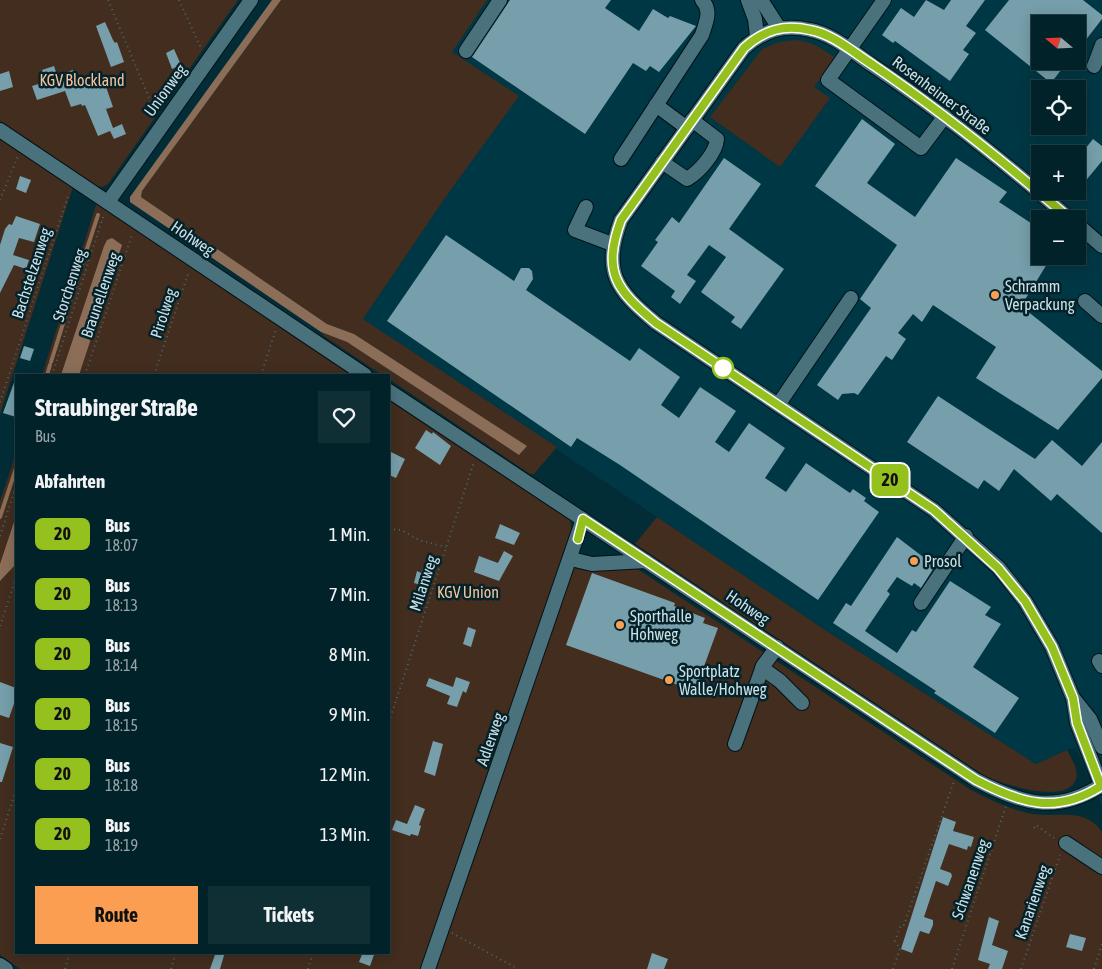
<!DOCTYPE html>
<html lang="de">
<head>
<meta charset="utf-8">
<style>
	:root { --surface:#022229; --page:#102f35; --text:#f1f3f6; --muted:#96a4a8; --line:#233f46; --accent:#fb9e51 }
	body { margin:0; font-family:"Asap Condensed",sans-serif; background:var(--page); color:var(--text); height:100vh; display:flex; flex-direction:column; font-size:19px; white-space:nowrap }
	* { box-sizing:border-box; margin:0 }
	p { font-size:16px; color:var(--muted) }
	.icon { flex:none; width:28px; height:28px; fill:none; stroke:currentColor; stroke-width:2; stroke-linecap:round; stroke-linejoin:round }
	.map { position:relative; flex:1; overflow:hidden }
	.side { position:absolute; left:15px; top:374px; width:375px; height:580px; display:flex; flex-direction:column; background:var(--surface); border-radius:0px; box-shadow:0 2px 12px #0003,0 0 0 1px var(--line) }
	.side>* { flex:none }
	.badge { padding:0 10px; border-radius:8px; font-size:18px; line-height:32px }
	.needle { width:32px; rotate:289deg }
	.controls { position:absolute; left:1031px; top:15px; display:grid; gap:10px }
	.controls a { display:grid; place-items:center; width:55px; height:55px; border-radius:0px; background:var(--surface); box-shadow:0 2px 12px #0003,0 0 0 1px var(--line); font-size:25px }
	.map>.badge { position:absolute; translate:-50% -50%; box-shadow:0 0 0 2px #fff }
	h2 { padding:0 20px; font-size:19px; line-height:45px }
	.round { display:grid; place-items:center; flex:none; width:52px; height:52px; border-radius:0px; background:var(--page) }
	.summary { display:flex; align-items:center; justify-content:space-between; height:85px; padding:0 20px }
	h1 { font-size:24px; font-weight:700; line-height:38px }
	.primary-button { display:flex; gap:10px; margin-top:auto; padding:10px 20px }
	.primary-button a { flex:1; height:58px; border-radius:0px; background:var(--accent); color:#111; font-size:20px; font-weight:700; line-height:58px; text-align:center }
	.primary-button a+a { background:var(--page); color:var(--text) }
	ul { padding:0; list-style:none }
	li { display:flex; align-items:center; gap:15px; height:60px; padding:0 20px }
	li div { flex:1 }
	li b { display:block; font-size:19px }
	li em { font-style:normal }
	li .badge { min-width:55px; font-weight:700; text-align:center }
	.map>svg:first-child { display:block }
</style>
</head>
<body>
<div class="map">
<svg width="1102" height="969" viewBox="0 0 1102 969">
	<rect width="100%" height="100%" fill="#022d37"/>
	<path fill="#003744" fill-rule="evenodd" d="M372,0H1102V805L1076,748L1067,750L1036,764L828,632L363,319L447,195ZM1040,24H1078V61H1040ZM1040,89H1078V126H1040ZM1040,154H1078V191H1040ZM1040,219H1078V256H1040Z"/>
	<g fill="#422d1e">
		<polygon points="0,0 238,0 108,184 102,187 96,186 0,121"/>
		<polygon points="281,0 487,0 452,52 519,96 447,195 363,319 557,447 534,474 530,474 389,379 389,375 382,375 324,336 321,332 347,342 519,455 526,446 354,334 327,324 141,197 142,191"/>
		<path d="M795,40C812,41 822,49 836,58L814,87L830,98L780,167L710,117L762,49L779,42Z"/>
		<polygon points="0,138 73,187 0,414"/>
		<polygon points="97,202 354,375 42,375"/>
		<path d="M389,399L570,520L575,563L633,566L971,790C991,800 1011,810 1033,814C1059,818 1085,807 1102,832V969H20L0,955V501L16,453V952H389Z"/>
		<path d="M657,517L828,632L1036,764L1067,750C1071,758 1079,769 1076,779C1068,806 1001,784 983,775L635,544Z"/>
	</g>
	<g fill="#8c6e58">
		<polygon points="272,0 281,0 142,191 141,197 327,324 354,334 527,446 519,455 347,342 321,332 130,202 130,197"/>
		<polygon points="112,238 122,245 79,375 61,375 104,246 107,240"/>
		<polygon points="16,516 16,564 0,581 0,564"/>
	</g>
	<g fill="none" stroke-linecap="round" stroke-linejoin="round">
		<g stroke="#8c6e58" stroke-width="4">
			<polyline points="81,267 98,215"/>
			<polyline points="75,287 79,275"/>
			<polyline points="51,362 72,295"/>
			<polyline points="47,375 50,365"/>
			<polyline points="0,517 16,468"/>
		</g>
	</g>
	<g fill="#769fab">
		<polygon points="510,0 611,0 605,8 639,31 653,9 668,18 670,16 696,26 659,72 650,66 646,71 633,63 585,134 472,57"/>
		<polygon points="926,0 944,10 951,0 985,0 966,26 976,33 963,50 969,54 950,81 895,41 893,43 882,35 901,8 914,17"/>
		<polygon points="1009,0 1083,0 1102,15 1102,19 1078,50 1078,24 1040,24 1040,61 1068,61 1051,83 985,30"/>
		<polygon points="105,22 113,40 115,43 117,42 124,62 111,67 96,26"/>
		<polygon points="174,49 181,65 172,69 166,53"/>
		<polygon points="54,66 57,75 73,70 78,86 103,78 113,107 106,109 113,128 122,124 126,134 114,139 110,131 98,136 85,105 82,106 81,104 71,107 65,91 37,100 32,86 45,82 42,70"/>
		<polygon points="9,71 13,87 0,91 0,74"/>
		<polygon points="862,119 895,144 867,183 915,217 956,158 1007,192 999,202 1040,229 1040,256 1052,256 1021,306 1102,371 1102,378 1058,430 976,378 996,347 933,305 922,322 913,314 898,333 906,339 892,360 886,356 858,395 854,393 842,394 838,400 817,385 871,308 860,299 897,245 815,186"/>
		<polygon points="1093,139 1102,146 1102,161 1078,190 1078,158"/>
		<polygon points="724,158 761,184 729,229 784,269 741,329 731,322 735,317 701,292 726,257 709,245 687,275 696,281 680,304 671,297 675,291 641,266 658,242 655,240 672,217 679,223"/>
		<polygon points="20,176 31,180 26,193 16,189"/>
		<polygon points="16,216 40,224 34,242 19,238 13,255 29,260 26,269 14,265 0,293 0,245 5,229 9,224 12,225"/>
		<polygon points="446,235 514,281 521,268 529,268 532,271 533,279 526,290 630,361 639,348 680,377 661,405 679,418 700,387 736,411 715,442 729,452 749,423 785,448 765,478 786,492 806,463 850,493 853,489 866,498 864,501 879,512 818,600 620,465 577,438 571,447 387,321"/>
		<polygon points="24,346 34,349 30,361 20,358"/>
		<polygon points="15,380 16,380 16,417 3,413"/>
		<polygon points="938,396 1035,459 1052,440 1082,466 1102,442 1102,533 1057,494 1051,501 1014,469 999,491 984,480 978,489 907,442"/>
		<polygon points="426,430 432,434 433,432 451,446 440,465 415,448"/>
		<polygon points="389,451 405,459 396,478 389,475"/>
		<polygon points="500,524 520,533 514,545 495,538"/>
		<polygon points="897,537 935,566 921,588 914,583 912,586 897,577 887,591 890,594 865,631 897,653 912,630 916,632 950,581 991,607 985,615 1001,624 973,667 1019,698 995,733 934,693 936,691 833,623 846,603 851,606"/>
		<polygon points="504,551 513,556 499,581 474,572 479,556 498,563"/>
		<polygon points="423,567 431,570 425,586 414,583 417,571 421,573"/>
		<polygon points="592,573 675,603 674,606 705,618 703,623 718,628 695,691 566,645"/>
		<polygon points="468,627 476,630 471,647 463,644"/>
		<polygon points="456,677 470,682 466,693 463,691 457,707 447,704 450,696 426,686 429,678 453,687"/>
		<polygon points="0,682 16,688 16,698 9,718 0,715"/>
		<polygon points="433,741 443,744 435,776 424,772"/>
		<polygon points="0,743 13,747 2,782 0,782"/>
		<polygon points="415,805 425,809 419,825 421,826 418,836 411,834 410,836 392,830 396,820 407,824"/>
		<polygon points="943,817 956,822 953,831 974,837 971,847 968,846 967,850 949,844 940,869 951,873 952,876 948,886 936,881 924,917 933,920 933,925 929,934 920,931 912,953 901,949"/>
		<polygon points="989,917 999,921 992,945 1008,951 1002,969 988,969 990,964 978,960"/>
		<polygon points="1070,934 1086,938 1082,951 1066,947"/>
		<polygon points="216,952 225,952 220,969 210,969"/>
		<polygon points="363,952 375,952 370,966 359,962"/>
		<polygon points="652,953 668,959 664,969 647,969"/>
	</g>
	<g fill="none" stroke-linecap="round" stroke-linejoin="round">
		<defs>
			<g id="minor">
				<polyline points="748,0 755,19 757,36"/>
				<polyline points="761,0 779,28"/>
				<polyline points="884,0 828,80 921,148 945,116"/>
				<polyline points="466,51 500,0"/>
				<polyline points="1094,66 1102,45"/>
				<polyline points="656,105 687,128"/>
				<polyline points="0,130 365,375"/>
				<path d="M621,159L702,35C706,22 712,11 702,0"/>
				<path d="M662,162L687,179C699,172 716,153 717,139L692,120"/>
				<polyline points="108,202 251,0"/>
				<polyline points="586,207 575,230 612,244"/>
				<path d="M1070,219C1007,164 942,112 872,65C854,53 833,34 810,30C784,24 764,30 744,48L621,220C602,272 616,290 656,323L934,510L999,568L1025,601L1052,647L1073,698L1077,723L1102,787"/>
				<polyline points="1078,225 1102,246"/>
				<polyline points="1085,301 1102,316"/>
				<path d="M389,391L976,780C1021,803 1055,815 1102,785"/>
				<polyline points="778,405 851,298"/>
				<polyline points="571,559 592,564 646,561"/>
				<polyline points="921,603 966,536"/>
				<polyline points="1099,661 1102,666"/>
				<polyline points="762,668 780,681 802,703"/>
				<polyline points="1074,699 1090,719 1102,747"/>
				<polyline points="735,744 763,666 777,647"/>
				<polyline points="1066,843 1102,867"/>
				<polyline points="0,965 6,969"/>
				<polyline points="428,969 583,519"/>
			</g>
		</defs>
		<use href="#minor" stroke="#011319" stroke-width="16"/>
		<g stroke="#466a72" stroke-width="2" stroke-dasharray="1 4" stroke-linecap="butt">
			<polyline points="108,0 155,112"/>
			<polyline points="179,0 201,48"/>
			<polyline points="0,200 18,156"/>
			<polyline points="52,375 104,214"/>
			<polyline points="85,375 132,235"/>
			<polyline points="154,375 189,271"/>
			<polyline points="261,375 276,329"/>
			<polyline points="0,402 69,193"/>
			<polyline points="389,529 401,530 419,540 446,547"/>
			<polyline points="0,536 16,486"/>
			<polyline points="0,626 16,578"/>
			<polyline points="389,722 474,462"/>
			<polyline points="1034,828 1036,825 1054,838"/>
			<polyline points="0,839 16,790"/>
			<polyline points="452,933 518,969"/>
			<polyline points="65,969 70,952"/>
			<polyline points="171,969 176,952"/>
			<polyline points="308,969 313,952"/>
			<polyline points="893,969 900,949 895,941 901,925 904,925 954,781"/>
			<polyline points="952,969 1006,806"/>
			<polyline points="1021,969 1060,855"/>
			<polyline points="1094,969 1102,944"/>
		</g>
		<use href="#minor" stroke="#4a727d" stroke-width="14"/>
	</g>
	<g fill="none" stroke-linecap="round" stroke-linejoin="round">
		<defs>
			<path id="line" d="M578,539L583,519L976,780C1020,803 1056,815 1101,786L1077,723L1073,698L1052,647L1025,601L998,568L934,510L656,323C616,290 602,272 621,220L744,48C764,30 784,24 810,30C833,34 854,53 873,65C942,112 1007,164 1070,219"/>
		</defs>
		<use href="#line" stroke="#fff" stroke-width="11"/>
		<use href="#line" stroke="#95c11f" stroke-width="8"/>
	</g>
	<g fill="#fb9e51" stroke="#04222a" stroke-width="2">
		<circle cx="995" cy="295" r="5"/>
		<circle cx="914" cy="561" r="5"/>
		<circle cx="620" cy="625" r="5"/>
		<circle cx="669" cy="680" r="5"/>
	</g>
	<circle fill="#fff" stroke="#95c11f" stroke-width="2.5" cx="723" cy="368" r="10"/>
	<g text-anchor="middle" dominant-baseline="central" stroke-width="5" stroke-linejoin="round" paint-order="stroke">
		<g font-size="16" fill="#f7c29b" stroke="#04222a">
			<text x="82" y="80">KGV Blockland</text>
			<text x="468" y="592">KGV Union</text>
		</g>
		<g font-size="16" fill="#cce1e7" stroke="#04222a">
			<text transform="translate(165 90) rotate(-54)">Unionweg</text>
			<text transform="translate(942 95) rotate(37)">Rosenheimer Straße</text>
			<text transform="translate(193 238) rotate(34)">Hohweg</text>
			<text transform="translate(31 273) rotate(-72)">Bachstelzenweg</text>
			<text transform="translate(69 285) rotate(-72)">Storchenweg</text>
			<text transform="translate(100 295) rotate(-71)">Braunellenweg</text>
			<text transform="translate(163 313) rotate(-72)">Pirolweg</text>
			<text transform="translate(423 583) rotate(-72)">Milanweg</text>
			<text transform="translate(748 607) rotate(34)">Hohweg</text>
			<text transform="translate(490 739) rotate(-71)">Adlerweg</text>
			<text transform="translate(970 879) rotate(-71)">Schwanenweg</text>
			<text transform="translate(1032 902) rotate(-71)">Kanarienweg</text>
		</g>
		<g font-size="16" fill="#cce1e7" stroke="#04222a" text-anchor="start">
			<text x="1005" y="286">Schramm<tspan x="1005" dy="18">Verpackung</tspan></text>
			<text x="924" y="561">Prosol</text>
			<text x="630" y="616">Sporthalle<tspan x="630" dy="18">Hohweg</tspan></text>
			<text x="679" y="671">Sportplatz<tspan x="679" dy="18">Walle/Hohweg</tspan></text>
		</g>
	</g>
</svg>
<div class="controls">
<a><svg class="needle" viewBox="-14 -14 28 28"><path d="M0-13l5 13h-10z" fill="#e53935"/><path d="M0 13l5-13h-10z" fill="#96a4a8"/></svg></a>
<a><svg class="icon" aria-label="locate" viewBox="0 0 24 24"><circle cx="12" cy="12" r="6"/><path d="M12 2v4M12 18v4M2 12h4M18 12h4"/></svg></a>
<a>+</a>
<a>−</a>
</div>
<b class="badge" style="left:890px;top:480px;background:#95c11f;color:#111">20</b>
<section class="side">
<div class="summary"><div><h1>Straubinger Straße</h1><p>Bus</p></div><a class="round"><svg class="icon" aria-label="heart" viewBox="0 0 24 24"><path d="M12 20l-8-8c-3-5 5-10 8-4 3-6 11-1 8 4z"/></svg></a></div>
<h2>Abfahrten</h2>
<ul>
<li><span class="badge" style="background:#95c11f;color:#111">20</span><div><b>Bus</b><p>18:07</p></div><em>1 Min.</em></li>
<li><span class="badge" style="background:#95c11f;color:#111">20</span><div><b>Bus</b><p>18:13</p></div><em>7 Min.</em></li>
<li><span class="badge" style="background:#95c11f;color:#111">20</span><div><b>Bus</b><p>18:14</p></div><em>8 Min.</em></li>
<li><span class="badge" style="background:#95c11f;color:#111">20</span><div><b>Bus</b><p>18:15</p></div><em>9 Min.</em></li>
<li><span class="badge" style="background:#95c11f;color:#111">20</span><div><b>Bus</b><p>18:18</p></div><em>12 Min.</em></li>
<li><span class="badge" style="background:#95c11f;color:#111">20</span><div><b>Bus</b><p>18:19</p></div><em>13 Min.</em></li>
</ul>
<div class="primary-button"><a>Route</a><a>Tickets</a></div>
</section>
</div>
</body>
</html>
